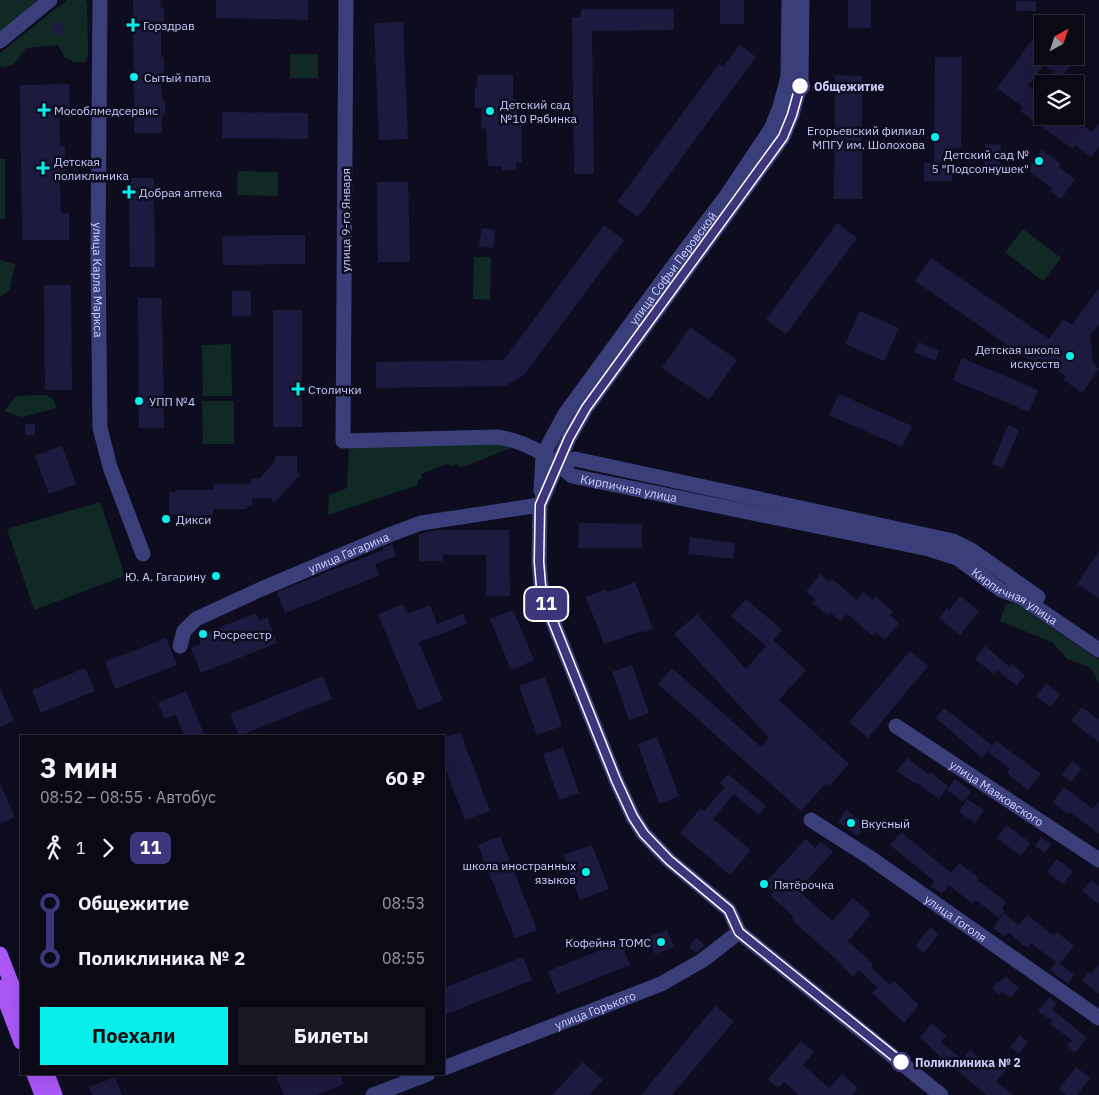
<!DOCTYPE html>
<html lang="ru">
<head>
<meta charset="utf-8">
<style>
	:root { --surface:#0a0a17; --page:#181824; --text:#f1f3f6; --muted:#999aa1; --line:#2a2b36; --accent:#09eeeb }
	body { margin:0; font-family:"IBM Plex Sans",sans-serif; background:var(--page); color:var(--text); height:100vh; display:flex; flex-direction:column; font-size:19px; white-space:nowrap }
	* { box-sizing:border-box; margin:0 }
	p { font-size:16px; color:var(--muted) }
	.icon { flex:none; width:28px; height:28px; fill:none; stroke:currentColor; stroke-width:2; stroke-linecap:round; stroke-linejoin:round }
	.map { position:relative; flex:1; overflow:hidden }
	.drawer { position:absolute; left:20px; top:735px; width:425px; height:340px; display:flex; flex-direction:column; background:var(--surface); border-radius:0px; box-shadow:0 5px 20px #0002,0 0 0 1px var(--line) }
	.drawer>* { flex:none }
	.badge { padding:0 10px; border-radius:8px; font-size:18px; line-height:32px }
	.needle { width:32px; rotate:40deg }
	.fabs { position:absolute; left:1034px; top:15px; display:grid; gap:10px }
	.fabs a { display:grid; place-items:center; width:50px; height:50px; border-radius:0px; background:var(--surface); box-shadow:0 5px 20px #0002,0 0 0 1px var(--line); font-size:25px }
	.map>.badge { position:absolute; translate:-50% -50%; box-shadow:0 0 0 2px #fff }
	.legs { display:flex; align-items:center; gap:8px; height:55px; padding:0 20px; font-size:16px }
	.legs p { margin-inline-start:auto }
	.head { display:flex; align-items:center; justify-content:space-between; height:85px; padding:0 20px }
	h1 { font-size:28px; font-weight:700; line-height:38px }
	.action { display:flex; gap:10px; margin-top:auto; padding:10px 20px }
	.action a { flex:1; height:58px; border-radius:0px; background:var(--accent); color:#111; font-size:20px; font-weight:700; line-height:58px; text-align:center }
	.action a+a { background:var(--page); color:var(--text) }
	ul { padding:0 20px; list-style:none }
	li { display:flex; align-items:center; gap:18px; height:55px; font-size:19px }
	li i { display:grid; place-items:center; width:8px; height:100%; margin:0 6px; background:currentColor }
	li i::after { content:''; width:12px; height:12px; margin:-6px; border:4px solid; border-radius:50%; background:var(--surface) }
	li p { margin-inline-start:auto }
	li:first-child i { background:linear-gradient(#0000 50%,currentColor 0) }
	li:last-child i { background:linear-gradient(currentColor 50%,#0000 0) }
	.map>svg:first-child { display:block }
</style>
</head>
<body>
<div class="map">
<svg width="1099" height="1095" viewBox="0 0 1099 1095">
	<rect width="100%" height="100%" fill="#0e0d1f"/>
	<g fill="#112925">
		<polygon points="0,0 38,0 0,32"/>
		<polygon points="67,0 85,0 87,2 88,54 85,62 75,62 65,58 58,45 26,48 14,64 2,68 0,66 0,53"/>
		<rect x="290" y="54" width="28" height="24"/>
		<rect x="0" y="159" width="5" height="60"/>
		<polygon points="238,171 278,172 278,196 237,195"/>
		<polygon points="1023,229 1061,258 1043,281 1005,252"/>
		<polygon points="474,257 491,257 490,300 473,299"/>
		<polygon points="0,260 15,264 10,289 0,297"/>
		<polygon points="231,344 232,396 203,396 202,345"/>
		<polygon points="45,395 53,399 57,408 22,417 4,411 17,396"/>
		<polygon points="202,401 234,401 234,444 203,444"/>
		<polygon points="496,443 511,448 460,468 458,464 451,466 449,463 421,474 422,478 417,481 418,485 328,515 329,495 347,488 349,447"/>
		<polygon points="100,502 125,576 34,610 7,529"/>
		<polygon points="1016,603 1099,660 1099,684 1091,668 1067,659 1052,642 1000,621 1006,604"/>
	</g>
	<g fill="#1d1a3f">
		<polygon points="133,0 160,0 161,8 164,8 164,22 161,22 161,57 164,57 164,73 161,73 162,100 165,101 165,115 162,115 162,133 134,133"/>
		<polygon points="216,0 308,0 308,20 216,18"/>
		<rect x="720" y="0" width="24" height="24"/>
		<rect x="848" y="0" width="23" height="28"/>
		<rect x="1016" y="1" width="20" height="10"/>
		<polygon points="581,9 674,9 674,30 592,31 594,174 574,174 572,17 581,17"/>
		<polygon points="52,22 64,22 65,35 53,35"/>
		<polygon points="403,22 408,139 379,140 374,23"/>
		<polygon points="1036,34 1042,38 1042,56 1077,56 1061,78 1044,65 1028,86 1042,96 1042,116 1070,116 1092,132 1099,123 1099,146 1091,157 1075,145 1073,149 1052,134 1020,111 1023,107 997,88"/>
		<polygon points="740,45 756,57 638,217 617,202 719,64 723,67"/>
		<polygon points="935,57 962,57 961,148 952,148 952,181 924,181 924,163 934,163"/>
		<polygon points="477,75 513,75 513,99 517,99 517,117 522,117 522,162 516,162 516,170 502,170 502,166 488,166 486,129 481,128 482,108 475,108 475,87 477,87"/>
		<polygon points="835,75 862,76 862,199 834,199"/>
		<polygon points="69,84 70,111 59,111 60,146 65,146 65,176 60,176 61,213 69,213 69,240 22,240 20,85"/>
		<polygon points="222,112 308,113 308,139 222,138"/>
		<polygon points="985,144 1001,145 1000,165 984,164"/>
		<polygon points="1042,150 1061,164 1059,167 1075,179 1061,199 1050,191 1052,188 1027,170"/>
		<polygon points="129,178 154,178 155,267 130,267"/>
		<polygon points="377,182 408,182 410,262 378,262"/>
		<polygon points="837,223 857,238 786,334 766,320"/>
		<polygon points="604,225 624,240 524,375 505,386 376,388 376,362 504,360"/>
		<polygon points="482,228 495,230 493,248 479,246"/>
		<polygon points="305,235 305,264 223,265 222,236"/>
		<polygon points="931,258 1049,339 1063,319 1072,325 1099,288 1099,324 1090,335 1093,363 1099,369 1082,393 1064,380 1066,376 1044,361 1039,367 915,281"/>
		<polygon points="44,285 71,285 72,390 45,390"/>
		<rect x="232" y="291" width="19" height="25"/>
		<polygon points="138,298 162,298 164,428 139,428"/>
		<rect x="273" y="310" width="29" height="117"/>
		<polygon points="860,311 899,328 884,361 845,344"/>
		<polygon points="690,327 737,360 709,400 662,368"/>
		<polygon points="919,342 939,351 935,361 914,352"/>
		<polygon points="962,358 1038,390 1029,412 953,380"/>
		<polygon points="839,394 912,426 902,447 829,415"/>
		<rect x="25" y="424" width="10" height="11"/>
		<polygon points="1008,425 1019,430 1003,468 992,464"/>
		<polygon points="62,446 76,484 49,494 35,456"/>
		<polygon points="275,456 297,456 297,472 300,475 274,503 270,498 252,498 252,506 247,506 247,509 213,509 213,515 202,515 202,518 176,518 176,514 169,514 169,492 175,493 176,490 214,490 214,484 251,484 251,479 259,479 275,461"/>
		<polygon points="579,523 642,524 642,548 578,548"/>
		<polygon points="437,530 509,530 510,596 486,596 486,555 443,555 443,561 419,561 419,534"/>
		<polygon points="690,537 735,543 733,559 688,554"/>
		<polygon points="392,544 396,556 375,564 380,575 285,613 277,592 383,550 382,548"/>
		<polygon points="1099,551 1099,598 1077,584"/>
		<polygon points="820,574 830,582 832,579 857,600 863,592 873,600 875,596 893,612 890,615 899,623 885,640 876,632 873,636 847,614 840,621 830,612 827,615 813,603 816,600 806,592"/>
		<polygon points="635,582 653,629 642,633 641,631 604,644 586,597 606,589 608,592"/>
		<polygon points="960,596 979,611 960,635 939,618 947,608 949,610"/>
		<polygon points="746,599 782,630 773,640 806,670 779,700 849,764 829,786 826,783 801,811 658,684 672,668 761,747 769,738 674,634 697,614 746,669 766,646 731,616"/>
		<polygon points="403,604 407,614 430,605 437,624 463,614 467,624 419,642 443,700 418,710 378,614"/>
		<polygon points="513,610 534,660 511,670 490,619"/>
		<polygon points="256,613 259,621 267,617 277,643 201,673 191,648 201,644 198,636"/>
		<polygon points="166,638 177,665 115,689 105,662"/>
		<polygon points="985,646 1010,667 1012,664 1025,675 1017,686 997,670 994,674 975,659"/>
		<polygon points="910,651 928,666 868,738 849,722"/>
		<polygon points="632,665 649,713 629,720 612,672"/>
		<polygon points="85,668 95,691 41,713 32,690"/>
		<polygon points="323,676 332,699 239,736 230,714"/>
		<polygon points="545,677 562,726 537,735 519,686"/>
		<polygon points="1046,683 1060,695 1050,707 1036,696"/>
		<polygon points="0,687 14,721 0,727"/>
		<polygon points="186,691 205,736 184,736 176,715 165,719 158,703"/>
		<polygon points="1082,707 1099,720 1099,742 1071,721"/>
		<polygon points="944,708 992,745 982,758 936,718"/>
		<polygon points="460,732 490,811 465,820 444,765 444,738"/>
		<polygon points="657,737 679,796 659,804 638,744"/>
		<polygon points="996,741 1041,774 1028,790 1007,773 1010,769 988,752"/>
		<polygon points="563,747 579,793 559,800 543,754"/>
		<polygon points="907,758 928,774 930,772 948,786 939,799 915,782 914,783 897,771"/>
		<polygon points="1072,761 1082,768 1071,782 1062,775"/>
		<polygon points="728,774 766,806 758,815 734,794 713,819 751,850 730,875 680,833 701,808 704,811 725,787 720,783"/>
		<polygon points="955,779 971,791 963,802 947,790"/>
		<polygon points="0,783 15,817 0,824"/>
		<polygon points="1064,787 1093,809 1099,801 1099,834 1070,812 1068,814 1053,802"/>
		<polygon points="967,799 984,810 975,823 959,812"/>
		<polygon points="846,810 865,824 858,836 838,822"/>
		<polygon points="1006,825 1031,843 1021,856 997,838"/>
		<polygon points="901,832 951,873 959,863 979,878 977,880 1006,902 1002,908 1005,910 999,918 976,900 973,904 949,885 942,894 931,886 934,881 890,845"/>
		<polygon points="500,836 537,930 515,938 478,845"/>
		<polygon points="1041,837 1051,844 1045,853 1035,846"/>
		<polygon points="806,839 815,848 821,841 833,852 798,890 832,921 853,898 871,914 848,941 873,964 871,967 890,985 894,981 919,1005 904,1023 872,993 877,987 859,970 853,977 842,966 843,965 792,920 794,917 771,896 774,892 764,884"/>
		<polygon points="592,845 609,889 580,900 563,855"/>
		<polygon points="1057,859 1073,871 1063,884 1047,872"/>
		<polygon points="1091,880 1099,886 1099,904 1082,891"/>
		<polygon points="1004,913 1019,925 1027,915 1054,936 1057,932 1074,946 1060,964 1074,975 1068,984 1050,970 1056,962 1031,943 1027,948 1008,932 1004,936 993,928"/>
		<polygon points="930,927 939,934 923,953 915,946"/>
		<polygon points="667,930 674,947 655,954 648,937"/>
		<polygon points="696,938 705,945 696,953 689,947"/>
		<polygon points="621,942 630,965 557,994 548,971"/>
		<polygon points="523,957 532,980 444,1015 444,988"/>
		<polygon points="1099,964 1099,994 1082,981 1088,972 1091,974"/>
		<polygon points="1005,976 1019,988 1010,998 1002,992 999,995 992,988 998,981 1000,982"/>
		<polygon points="1049,997 1057,1003 1052,1009 1087,1038 1075,1053 1067,1046 1072,1040 1050,1024 1052,1021 1038,1011"/>
		<polygon points="715,1006 734,1021 672,1095 641,1095"/>
		<polygon points="932,1023 946,1036 941,1042 962,1059 970,1050 993,1070 1005,1057 1013,1063 996,1081 1013,1095 987,1095 943,1059 920,1037"/>
		<polygon points="1020,1035 1028,1042 1019,1054 1010,1047"/>
		<polygon points="801,1041 814,1052 803,1065 829,1088 842,1074 858,1088 852,1095 799,1095 784,1082 778,1088 768,1079"/>
		<polygon points="583,1062 603,1080 589,1095 552,1095"/>
		<polygon points="1076,1067 1090,1078 1077,1095 1066,1095 1059,1089"/>
		<polygon points="275,1074 340,1074 344,1084 317,1095 284,1095"/>
		<polygon points="115,1077 122,1095 92,1095 89,1087"/>
	</g>
	<g fill="none" stroke-linecap="round" stroke-linejoin="round">
		<g stroke="#3a3f7c" stroke-width="15">
			<path id="s1" d="M100,0L98,251L100,428L110,467L143,554"/>
			<path id="s2" d="M346,0L343,441L496,437C524,440 551,457 572,476L929,549L957,558L1001,590L1021,597L1099,650"/>
			<polyline points="802,0 801,81 792,115 783,137 586,408 569,438 540,505 539,563 541,586 548,609 616,780 633,817 644,834 669,860 729,910 739,932 941,1095"/>
			<polyline points="0,41 50,0"/>
			<polyline points="558,463 575,459 953,541 971,550 1038,597"/>
			<path id="s3" d="M541,491L543,455L565,414L677,261L727,195L771,129L780,107L788,77L789,0"/>
			<path id="s4" d="M180,646L184,631L196,619L259,590L389,535L421,523L540,505"/>
			<path id="s5" d="M896,726L1099,860"/>
			<path id="s6" d="M811,820L869,857L1099,1018"/>
			<path id="s7" d="M444,1068L661,984L703,960L739,932"/>
			<polyline points="373,1095 428,1074"/>
		</g>
		<g stroke="#ab58f9" stroke-width="15">
			<polyline points="0,954 21,1008"/>
			<polyline points="0,987 21,1042"/>
			<polyline points="34,1074 42,1095"/>
			<polyline points="47,1074 55,1095"/>
		</g>
	</g>
	<g fill="none" stroke-linecap="round" stroke-linejoin="round">
		<defs>
			<polyline id="line-1" points="800,86 792,115 783,137 586,408 569,438 540,505 539,562 541,586 548,609 616,780 633,817 644,834 669,860 729,910 739,932 901,1062"/>
		</defs>
		<use href="#line-1" stroke="#fff" stroke-width="11"/>
		<use href="#line-1" stroke="#3d367d" stroke-width="8"/>
	</g>
	<g fill="#09eeeb" stroke="#0e0d1f" stroke-width="2">
		<path d="M130.5 17.5h5v5h5v5h-5v5h-5v-5h-5v-5h5z"/>
		<circle cx="134" cy="77" r="5"/>
		<path d="M41.5 102.5h5v5h5v5h-5v5h-5v-5h-5v-5h5z"/>
		<circle cx="490" cy="111" r="5"/>
		<circle cx="935" cy="137" r="5"/>
		<circle cx="1039" cy="161" r="5"/>
		<path d="M40.5 160.5h5v5h5v5h-5v5h-5v-5h-5v-5h5z"/>
		<path d="M126.5 184.5h5v5h5v5h-5v5h-5v-5h-5v-5h5z"/>
		<circle cx="1070" cy="356" r="5"/>
		<path d="M295.5 381.5h5v5h5v5h-5v5h-5v-5h-5v-5h5z"/>
		<circle cx="139" cy="401" r="5"/>
		<circle cx="166" cy="519" r="5"/>
		<circle cx="216" cy="576" r="5"/>
		<circle cx="203" cy="634" r="5"/>
		<circle cx="851" cy="823" r="5"/>
		<circle cx="586" cy="872" r="5"/>
		<circle cx="764" cy="884" r="5"/>
		<circle cx="661" cy="942" r="5"/>
	</g>
	<g fill="#fff" stroke="#3d367d" stroke-width="2.5">
		<circle cx="800" cy="86" r="9"/>
		<circle cx="901" cy="1062" r="9"/>
	</g>
	<g text-anchor="middle" dominant-baseline="central" stroke-width="5" stroke-linejoin="round" paint-order="stroke">
		<g font-size="12" fill="#cdcdfd" stroke="#0e0d1f" text-anchor="start">
			<text x="143" y="25">Горздрав</text>
			<text x="144" y="77">Сытый папа</text>
			<text x="500" y="104">Детский сад<tspan x="500" dy="14">№10 Рябинка</tspan></text>
			<text x="54" y="110">Мособлмедсервис</text>
			<text x="925" y="130" text-anchor="end">Егорьевский филиал<tspan x="925" dy="14">МПГУ им. Шолохова</tspan></text>
			<text x="1029" y="154" text-anchor="end">Детский сад №<tspan x="1029" dy="14">5 "Подсолнушек"</tspan></text>
			<text x="54" y="161">Детская<tspan x="54" dy="14">поликлиника</tspan></text>
			<text x="139" y="192">Добрая аптека</text>
			<text x="1060" y="349" text-anchor="end">Детская школа<tspan x="1060" dy="14">искусств</tspan></text>
			<text x="308" y="389">Столички</text>
			<text x="149" y="401">УПП №4</text>
			<text x="176" y="519">Дикси</text>
			<text x="206" y="576" text-anchor="end">Ю. А. Гагарину</text>
			<text x="213" y="634">Росреестр</text>
			<text x="861" y="823">Вкусный</text>
			<text x="576" y="865" text-anchor="end">школа иностранных<tspan x="576" dy="14">языков</tspan></text>
			<text x="774" y="884">Пятёрочка</text>
			<text x="651" y="942" text-anchor="end">Кофейня ТОМС</text>
		</g>
		<g font-size="12" font-weight="bold" fill="#cdcdfd" stroke="#0e0d1f" text-anchor="start">
			<text x="814" y="86">Общежитие</text>
			<text x="915" y="1062">Поликлиника № 2</text>
		</g>
		<g font-size="12" fill="#cdcdfd" stroke="#0e0d1f">
			<text transform="translate(345 220) rotate(-90)">улица 9-го Января</text>
			<text stroke="none"><textPath href="#s3" startOffset="264">улица Софьи Перовской</textPath></text>
			<text stroke="none"><textPath href="#s1" startOffset="280">улица Карла Маркса</textPath></text>
			<text stroke="none"><textPath href="#s2" startOffset="739">Кирпичная улица</textPath></text>
			<text stroke="none"><textPath href="#s4" startOffset="199">улица Гагарина</textPath></text>
			<text stroke="none"><textPath href="#s2" startOffset="1144">Кирпичная улица</textPath></text>
			<text stroke="none"><textPath href="#s5" startOffset="121">улица Маяковского</textPath></text>
			<text stroke="none"><textPath href="#s6" startOffset="175">улица Гоголя</textPath></text>
			<text stroke="none"><textPath href="#s7" startOffset="162">улица Горького</textPath></text>
		</g>
	</g>
</svg>
<div class="fabs">
<a><svg class="needle" viewBox="-14 -14 28 28"><path d="M0-13l5 13h-10z" fill="#e53935"/><path d="M0 13l5-13h-10z" fill="#999aa1"/></svg></a>
<a><svg class="icon" aria-label="layers" viewBox="0 0 24 24"><path d="M12 4l9 5-9 5-9-5zM3 14l9 5 9-5"/></svg></a>
</div>
<b class="badge" style="left:546px;top:604px;background:#3d367d;color:#fff">11</b>
<section class="drawer">
<div class="head"><div><h1>3 мин</h1><p>08:52 – 08:55 · Автобус</p></div><b>60 ₽</b></div>
<div class="legs"><svg class="icon" aria-label="walk" viewBox="0 0 24 24"><circle cx="13" cy="4" r="2"/><path d="M13 8l-2 6 4 7M11 14l-3 7M7 12l3-4h3l4 4"/></svg>1<svg class="icon" aria-label="forward" viewBox="0 0 24 24"><path d="M9 5l7 7-7 7"/></svg><b class="badge" style="background:#3d367d;color:#fff">11</b></div>
<ul>
<li><i style="color:#3d367d"></i><b>Общежитие</b><p>08:53</p></li>
<li><i style="color:#3d367d"></i><b>Поликлиника № 2</b><p>08:55</p></li>
</ul>
<div class="action"><a>Поехали</a><a>Билеты</a></div>
</section>
</div>
</body>
</html>
